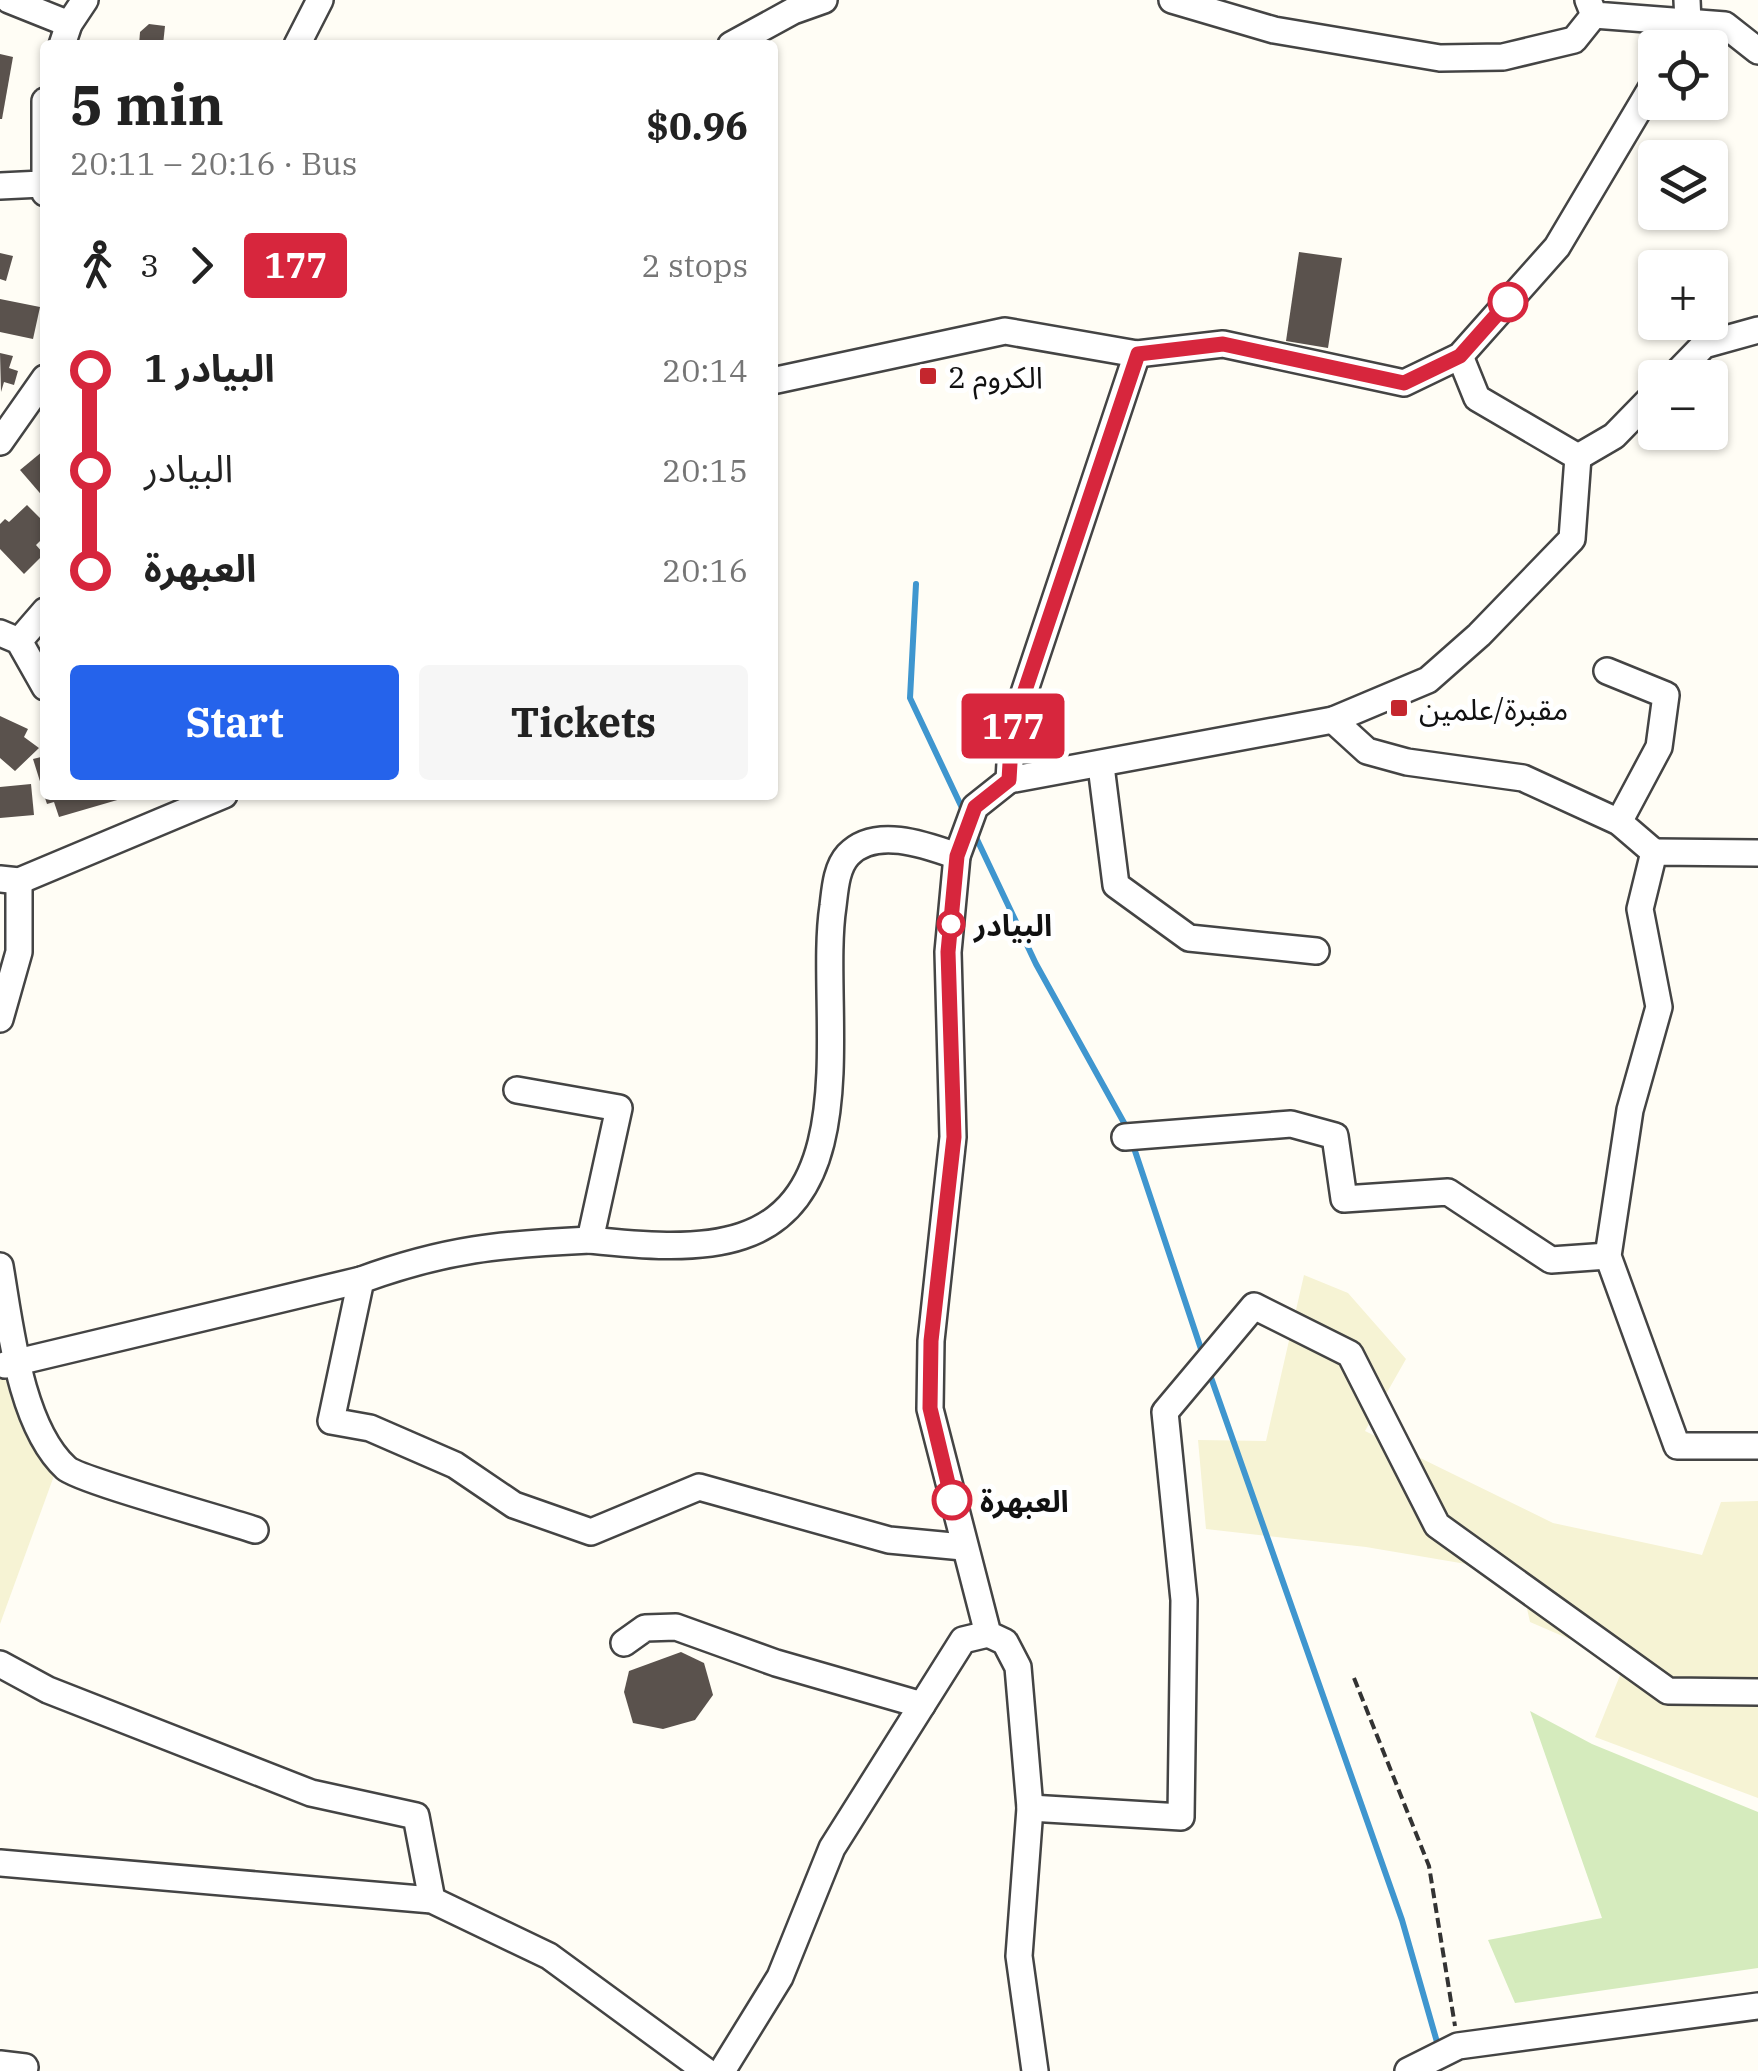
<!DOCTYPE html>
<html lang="en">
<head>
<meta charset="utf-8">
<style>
	:root { --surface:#fff; --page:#f6f6f6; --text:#222; --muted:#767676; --accent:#2563eb }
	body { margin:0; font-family:"IBM Plex Serif","Noto Sans Arabic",serif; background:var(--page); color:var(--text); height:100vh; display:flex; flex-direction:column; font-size:38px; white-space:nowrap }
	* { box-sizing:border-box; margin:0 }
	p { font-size:32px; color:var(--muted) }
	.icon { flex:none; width:55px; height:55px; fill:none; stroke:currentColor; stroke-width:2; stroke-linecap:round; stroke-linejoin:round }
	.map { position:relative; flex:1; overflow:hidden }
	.sheet { position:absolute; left:40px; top:40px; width:738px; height:760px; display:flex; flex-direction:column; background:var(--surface); border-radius:10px; box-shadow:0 2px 8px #0004 }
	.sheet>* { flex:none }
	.badge { padding:0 20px; border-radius:8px; font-size:35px; line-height:65px }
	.controls { position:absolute; left:1638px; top:30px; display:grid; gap:20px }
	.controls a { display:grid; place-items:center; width:90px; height:90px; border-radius:10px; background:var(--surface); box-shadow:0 2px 8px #0004; font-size:50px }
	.map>.badge { position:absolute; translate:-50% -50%; box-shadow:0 0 0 5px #fff }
	.legs { display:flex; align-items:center; gap:15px; height:110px; padding:0 30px; font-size:32px }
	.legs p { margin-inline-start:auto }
	.summary { display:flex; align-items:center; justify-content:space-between; height:170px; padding:0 30px }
	h1 { font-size:55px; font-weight:800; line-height:75px }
	.cta { display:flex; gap:20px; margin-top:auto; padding:20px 30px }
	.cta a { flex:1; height:115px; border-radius:10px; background:var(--accent); color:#fff; font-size:40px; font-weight:800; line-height:115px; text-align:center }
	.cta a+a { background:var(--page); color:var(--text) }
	ul { padding:0 30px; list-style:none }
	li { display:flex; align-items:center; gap:35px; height:100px; font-size:38px }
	li i { display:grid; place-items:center; width:15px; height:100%; margin:0 12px; background:currentColor }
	li i::after { content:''; width:25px; height:25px; margin:-12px; border:8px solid; border-radius:50%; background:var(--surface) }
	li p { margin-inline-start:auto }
	li:first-child i { background:linear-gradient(#0000 50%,currentColor 0) }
	li:last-child i { background:linear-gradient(currentColor 50%,#0000 0) }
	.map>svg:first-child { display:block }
</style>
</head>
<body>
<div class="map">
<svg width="1758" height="2071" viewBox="0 0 1758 2071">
	<rect width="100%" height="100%" fill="#fffdf5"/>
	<g fill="#f6f3d4">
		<polygon points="1304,1275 1348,1293 1406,1359 1365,1431 1553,1523 1702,1555 1721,1502 1758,1501 1758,1798 1595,1737 1625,1663 1530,1622 1519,1573 1366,1547 1206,1529 1198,1440 1266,1441"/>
		<polygon points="11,1375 23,1431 55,1473 0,1624 0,1376"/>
	</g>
	<polygon fill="#d5ebbd" points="1530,1711 1592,1744 1758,1812 1758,1968 1515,2003 1488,1940 1602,1918"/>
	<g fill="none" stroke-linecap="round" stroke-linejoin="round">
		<g stroke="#3f96cf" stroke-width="6">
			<polyline points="916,584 910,698 963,810"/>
			<polyline points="973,831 1036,964 1128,1130"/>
			<polyline points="1132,1142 1204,1358"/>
			<polyline points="1208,1369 1402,1920 1439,2049"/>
		</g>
	</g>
	<g fill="#5a524d">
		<polygon points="149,24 165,26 163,45 139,45 140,32"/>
		<polygon points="0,54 13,57 2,119 0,119"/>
		<polygon points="1299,252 1342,258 1328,348 1286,341"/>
		<polygon points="0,253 13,256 6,281 0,279"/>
		<polygon points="0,299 40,307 33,339 0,332"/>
		<polygon points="0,353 13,356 9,368 18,371 14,385 4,382 1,392"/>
		<polygon points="43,451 45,453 45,499 20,470"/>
		<polygon points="27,505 45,523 45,536 36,545 44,554 24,574 0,549 0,524 5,519 9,522"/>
		<polygon points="0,716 28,729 24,737 39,748 15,771 0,758"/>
		<polygon points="45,756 45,794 44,794 33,759"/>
		<polygon points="31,784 34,815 0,818 0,787"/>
		<polygon points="44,795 130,795 131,796 59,817 54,802 47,804"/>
		<polygon points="681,1652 704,1663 713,1695 695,1720 663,1729 633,1723 624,1692 629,1671"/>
	</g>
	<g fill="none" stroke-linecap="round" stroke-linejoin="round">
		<defs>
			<g id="minor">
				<polyline points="9,0 69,24"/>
				<polyline points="1172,0 1274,30 1440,58 1503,57 1574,40 1594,15"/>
				<polyline points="1588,0 1594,15 1725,25 1758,51"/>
				<polyline points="62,45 69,24 85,0"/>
				<polyline points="297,45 320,0"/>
				<polyline points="731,45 793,11 824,0"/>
				<polyline points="1674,48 1688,22 1687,0"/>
				<polyline points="45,101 45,193"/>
				<polyline points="0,186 42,184"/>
				<polyline points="1672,378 1704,345 1758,330"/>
				<polyline points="772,381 1005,331 1137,354 1223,344 1404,383 1460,356 1557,247 1655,82"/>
				<polyline points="0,442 45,378"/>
				<polyline points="1578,457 1614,436 1655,394"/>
				<polyline points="0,633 19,641 45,687"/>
				<polyline points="19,641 45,611"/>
				<polyline points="1607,671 1666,695 1659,747 1619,822"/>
				<polyline points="1333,720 1367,751 1407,762 1523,778 1619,822 1654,852"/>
				<polyline points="1101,766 1116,885 1189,938 1316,951"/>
				<polyline points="1009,780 1333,720 1428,680 1479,635 1572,539 1578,457 1477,398 1460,356"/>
				<polyline points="1758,853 1654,852 1640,909 1659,1007 1630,1110 1608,1256 1677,1446 1758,1446"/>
				<polyline points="0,879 19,881 224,795"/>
				<polyline points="0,1019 19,952 19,881"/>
				<path d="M517,1090L619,1108L590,1240C636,1245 698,1251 742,1236C867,1195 818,1005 833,906C835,890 836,868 848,855C875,826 926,845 957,856"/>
				<polyline points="1125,1137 1291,1124 1335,1136 1344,1199 1448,1192 1551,1260 1608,1256"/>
				<path d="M590,1240C501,1244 446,1249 361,1280L331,1421L370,1428L455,1465L514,1505L591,1532L699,1487L889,1540L963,1547"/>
				<path d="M0,1266C10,1324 20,1426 66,1468C79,1480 226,1520 255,1530"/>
				<polyline points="5,1365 361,1280"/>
				<polyline points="624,1643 645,1628 676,1627 776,1663 922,1705"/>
				<polyline points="0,1664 48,1690 311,1793 416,1816 432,1900"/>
				<polyline points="1030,1808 1181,1817 1184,1600 1165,1412 1254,1306 1350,1354 1437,1525 1668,1691 1758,1692"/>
				<polyline points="0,1863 432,1900 549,1956 706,2071"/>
				<polyline points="0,2064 25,2067"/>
				<polyline points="722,2071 780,1977 832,1848 963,1640 988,1634"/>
				<polyline points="1035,2071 1019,1956 1030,1808 1018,1667 1005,1642 988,1634 930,1409 931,1341 953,1137 948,952 957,856 975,807 1009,780 1012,729 1137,354"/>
				<polyline points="1408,2071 1458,2046 1758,2006"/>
			</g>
		</defs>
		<use href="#minor" stroke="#444" stroke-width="30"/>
		<polyline stroke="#333" stroke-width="4" stroke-dasharray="10 5" stroke-linecap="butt" points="1354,1678 1429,1866 1455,2026"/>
		<use href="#minor" stroke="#fff" stroke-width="25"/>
	</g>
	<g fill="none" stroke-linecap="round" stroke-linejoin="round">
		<defs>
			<polyline id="line-1" points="952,1500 930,1408 931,1341 954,1137 948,952 957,856 975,807 1009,780 1012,729 1138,354 1223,344 1404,383 1460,356 1508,302"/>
		</defs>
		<use href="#line-1" stroke="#fff" stroke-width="22"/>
		<use href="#line-1" stroke="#d7263d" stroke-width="15"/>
	</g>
	<g fill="#fff" stroke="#d7263d" stroke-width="5">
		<circle cx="1508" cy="302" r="18"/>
		<circle cx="951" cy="924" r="12"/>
		<circle cx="952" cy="1500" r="18"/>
	</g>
	<g fill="#c4262e" stroke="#fff" stroke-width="4">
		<rect x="918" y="366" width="20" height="20" rx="5"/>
		<rect x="1389" y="698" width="20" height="20" rx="5"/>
	</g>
	<g text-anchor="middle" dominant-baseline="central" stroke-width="10" stroke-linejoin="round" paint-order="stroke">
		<g font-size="30" fill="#111" stroke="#fff" text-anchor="start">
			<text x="948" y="376">الكروم 2</text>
			<text x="1419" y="708">مقبرة/علمين</text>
		</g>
		<g font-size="30" font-weight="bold" fill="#111" stroke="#fff" text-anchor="start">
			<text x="974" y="924">البيادر</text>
			<text x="980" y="1500">العبهرة</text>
		</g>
	</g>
</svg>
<div class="controls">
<a><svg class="icon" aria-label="locate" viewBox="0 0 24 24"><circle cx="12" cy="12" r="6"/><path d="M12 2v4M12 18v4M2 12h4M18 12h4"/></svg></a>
<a><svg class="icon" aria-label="layers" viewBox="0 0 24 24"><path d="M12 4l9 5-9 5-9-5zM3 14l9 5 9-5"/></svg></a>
<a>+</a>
<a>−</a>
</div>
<b class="badge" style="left:1013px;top:726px;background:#d7263d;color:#fff">177</b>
<section class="sheet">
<div class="summary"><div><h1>5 min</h1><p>20:11 – 20:16 · Bus</p></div><b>$0.96</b></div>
<div class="legs"><svg class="icon" aria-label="walk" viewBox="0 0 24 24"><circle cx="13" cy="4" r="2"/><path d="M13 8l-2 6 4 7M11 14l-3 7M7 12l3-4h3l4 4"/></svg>3<svg class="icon" aria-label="forward" viewBox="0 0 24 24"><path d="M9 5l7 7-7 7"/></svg><b class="badge" style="background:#d7263d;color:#fff">177</b><p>2 stops</p></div>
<ul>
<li><i style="color:#d7263d"></i><b>البيادر 1</b><p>20:14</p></li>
<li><i style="color:#d7263d"></i><span>البيادر</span><p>20:15</p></li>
<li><i style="color:#d7263d"></i><b>العبهرة</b><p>20:16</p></li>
</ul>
<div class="cta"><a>Start</a><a>Tickets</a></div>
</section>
</div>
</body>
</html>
